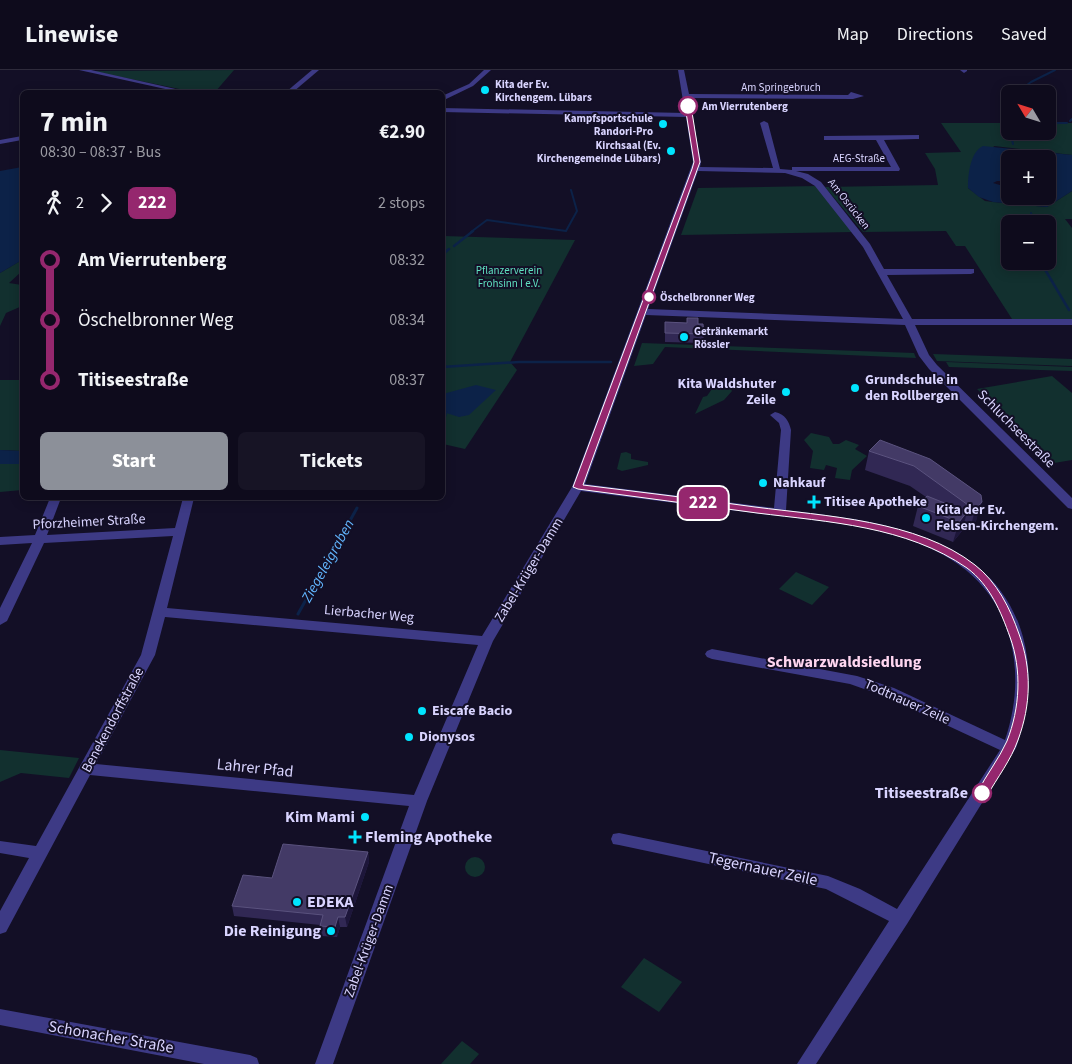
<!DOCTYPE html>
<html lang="en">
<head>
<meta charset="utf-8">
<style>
	:root { --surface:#0e0b1c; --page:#171425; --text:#f1f3f6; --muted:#9b9ba3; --line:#2e2b3b; --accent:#8c9099 }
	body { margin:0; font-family:"Source Sans 3",sans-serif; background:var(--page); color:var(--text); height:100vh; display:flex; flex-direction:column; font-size:19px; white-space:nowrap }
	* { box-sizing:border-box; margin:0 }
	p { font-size:16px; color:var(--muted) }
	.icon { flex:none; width:28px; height:28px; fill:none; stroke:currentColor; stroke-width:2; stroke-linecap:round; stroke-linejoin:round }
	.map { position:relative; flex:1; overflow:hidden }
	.panel { position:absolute; left:20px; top:20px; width:425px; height:410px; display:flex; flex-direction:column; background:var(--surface); border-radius:8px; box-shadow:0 2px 12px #0003,0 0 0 1px var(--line) }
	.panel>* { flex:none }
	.badge { padding:0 10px; border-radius:8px; font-size:18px; line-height:32px }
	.needle { width:32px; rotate:308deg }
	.controls { position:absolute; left:1001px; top:15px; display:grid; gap:10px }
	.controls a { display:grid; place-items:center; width:55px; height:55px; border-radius:8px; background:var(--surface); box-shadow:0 2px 12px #0003,0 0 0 1px var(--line); font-size:25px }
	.map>.badge { position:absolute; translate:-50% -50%; box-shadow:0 0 0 2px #fff }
	.legs { display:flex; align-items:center; gap:8px; height:55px; padding:0 20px; font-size:16px }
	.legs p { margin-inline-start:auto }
	.overview { display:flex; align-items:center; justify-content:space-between; height:85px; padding:0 20px }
	h1 { font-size:28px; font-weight:700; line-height:38px }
	.button { display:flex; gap:10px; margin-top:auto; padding:10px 20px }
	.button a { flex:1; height:58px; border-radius:8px; background:var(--accent); color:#fff; font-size:20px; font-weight:700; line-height:58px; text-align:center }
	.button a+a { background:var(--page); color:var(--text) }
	ul { padding:0 20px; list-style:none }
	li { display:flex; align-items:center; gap:18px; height:60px; font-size:19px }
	li i { display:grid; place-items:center; width:8px; height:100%; margin:0 6px; background:currentColor }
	li i::after { content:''; width:12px; height:12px; margin:-6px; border:4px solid; border-radius:50%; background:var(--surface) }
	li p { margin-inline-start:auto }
	li:first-child i { background:linear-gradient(#0000 50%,currentColor 0) }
	li:last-child i { background:linear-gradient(currentColor 50%,#0000 0) }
	header { display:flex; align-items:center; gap:30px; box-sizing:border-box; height:70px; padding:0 25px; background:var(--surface); border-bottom:1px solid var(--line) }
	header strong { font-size:24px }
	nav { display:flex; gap:28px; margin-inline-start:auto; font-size:18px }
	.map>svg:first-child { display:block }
</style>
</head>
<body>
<header>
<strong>Linewise</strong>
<nav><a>Map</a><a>Directions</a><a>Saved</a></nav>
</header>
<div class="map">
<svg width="1072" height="994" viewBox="0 0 1072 994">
	<rect width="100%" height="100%" fill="#130f26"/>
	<g fill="#12302f" fill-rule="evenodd">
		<polygon points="234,0 215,22 194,22 92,1"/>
		<path d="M941,53H1010V61H1048V53H1072V85L994,76L968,118L985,131L993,132L1047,137L1072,121V149H1065L1072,158V249H1012L965,176H956L946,161L863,162L825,117L938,115L935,99L925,83L961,82ZM1010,154H1048V191H1010Z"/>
		<polygon points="817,116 854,162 681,165 698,118"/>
		<polygon points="443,166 575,170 510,292 517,300 465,379 443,374"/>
		<polygon points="22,190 22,201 9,213 22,215 22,236 6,243 0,256 0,203"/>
		<polygon points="642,273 914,283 916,288 665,277 653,294 634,296"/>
		<polygon points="933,284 1072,289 1072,296 937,291"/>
		<polygon points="946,292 1072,297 1072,301 949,297"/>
		<polygon points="1052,306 1072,323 1072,390 1054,393 977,319"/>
		<polygon points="0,310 22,310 22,381 0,380"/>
		<polygon points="714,316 730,318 732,321 724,330 695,344 703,327 707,326"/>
		<polygon points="811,363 829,367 833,374 839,374 846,370 859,375 855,379 867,386 852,400 850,410 835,408 837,398 826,395 824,400 810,398 813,381 804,370"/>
		<polygon points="626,382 631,384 631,389 648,392 648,395 622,401 617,399 621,383"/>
		<polygon points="0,394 22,394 22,420 0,422"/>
		<polygon points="796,502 829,517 812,535 779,519"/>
		<polygon points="0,680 79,688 69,708 21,703 0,712"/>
		<circle cx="475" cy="797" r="10"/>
		<polygon points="644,888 682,912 659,942 621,917"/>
		<polygon points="462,971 479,984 470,994 441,994"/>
	</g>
	<g fill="#0c2248" fill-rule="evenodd">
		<path d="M983,76L1072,85V121L1047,137L993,132L979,127L968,118C968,105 970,82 983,76ZM1010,89H1048V126H1010V118L993,113L997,111H1010Z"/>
		<polygon points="22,97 22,190 0,203 0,101"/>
		<polygon points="476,315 496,320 469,345 459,347 443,342 443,324"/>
		<polygon points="0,380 22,381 22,394 0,394"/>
	</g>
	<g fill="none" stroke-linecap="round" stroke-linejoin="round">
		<g stroke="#0c2248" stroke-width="2">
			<polyline points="1015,24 1031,12 1055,0"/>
			<polyline points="1007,50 1003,34 1010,28"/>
			<polyline points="1070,51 1072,49"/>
			<polyline points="1048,53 1067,53"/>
			<polyline points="1008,54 1013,74"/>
			<polyline points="1031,143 1034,154"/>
			<polyline points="471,162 487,150 566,161 577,141 571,120"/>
		</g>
		<g stroke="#0c2248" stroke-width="2.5">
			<polyline points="454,176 473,161"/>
			<polyline points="442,185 449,179"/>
			<polyline points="1040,191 1069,240"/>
			<polyline points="442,297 519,292 611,292"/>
			<polyline points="442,339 446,342 442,358"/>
		</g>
		<polyline stroke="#0c2248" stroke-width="3" points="298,544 357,438"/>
		<g fill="#3d3a85" fill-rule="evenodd">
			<polygon points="79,0 91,0 189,22 179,22"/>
			<polygon points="312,0 319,0 293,22 286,22"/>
			<polygon points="484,0 491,0 473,16 442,31 442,26 469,14"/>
			<path d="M678,0H684L689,24L848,25L851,22L864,26L853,29L689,28L701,92L700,97L773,98L760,53L764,51L768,53L780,99L792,100V97H891L876,70H824V66L919,65V69H916L884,70L900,99L899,101H796L808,104L821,112L870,174L884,199H974V203L971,204L887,205L912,249H1072V255H915L929,285L937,295L1072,428V439L1068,438L929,299L919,286L905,255L646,245L585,414L774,438L781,360L779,353L770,345L775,342C785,344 789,351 791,360L786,440C876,451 994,462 1023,567C1033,605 1029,641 1016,678L907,854L816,994H797L889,851L826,819L619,775L613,774L611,769L613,764L619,763L828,806L860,819L897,839L1000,680L884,626L850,614L712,589L707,587L705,584L707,581L712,579L857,606L894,618L1005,670C1016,637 1019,603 1010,569C981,458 847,455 754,443C697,436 639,428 581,421L493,571L427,731L333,994H315L409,736L90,705L6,862L0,864V841L29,788L0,783V771L36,776L141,585L173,466L44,473L7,551L0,555V538L32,473L0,475V467L35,465L50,428H61L47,465L175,458L183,428H194L167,538L482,566L572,417L693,92L686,47L442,42V38L685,43ZM698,101L785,103L802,108L815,116L863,177L903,249L648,239ZM165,547L478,575L414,725L96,694L155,585Z"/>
			<polygon points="960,0 967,0 967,1 964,3"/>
			<polygon points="22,66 22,70 0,74 0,70"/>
			<polygon points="0,939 250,985 257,988 259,994 204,994 0,955"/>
		</g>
	</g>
	<g fill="#312854">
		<polygon points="687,248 698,254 704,264 703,273 665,272 665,252 687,253"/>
		<polygon points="869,381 930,389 981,425 976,451 970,459 964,455 962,461 953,472 913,456 918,436 926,427 910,416 865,400"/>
		<polygon points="368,782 369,792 347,857 340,857 337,867 322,866 320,855 234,846 232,836 272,808"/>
	</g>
	<g fill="#1d163a">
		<polygon points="982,432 976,451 970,459 975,440"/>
		<polygon points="967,442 962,461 953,472 959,452"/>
		<polygon points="368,782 369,792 347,857 345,847"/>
		<polygon points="338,847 340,857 337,867 335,857"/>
	</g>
	<g fill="#433a66" stroke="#5a527e">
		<polygon points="687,248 698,248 698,254 703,254 704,264 665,263 665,252 687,253"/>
		<polygon points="880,370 930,389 981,425 982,432 975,440 914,396 869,381"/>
		<polygon points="927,426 967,442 959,452 918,436"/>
		<polygon points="283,774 368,782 345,847 338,847 335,857 320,856 323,845 232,836 243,805 272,808"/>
	</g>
	<path fill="#95276e" stroke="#fff" d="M688,34L691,36L700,92L583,415C640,422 698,429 755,437C824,446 918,450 975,495C997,512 1010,538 1019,564C1032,599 1031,635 1018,670C1011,690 997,708 987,726L982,728L977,723C986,705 999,689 1007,671C1020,638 1022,600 1010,567C1001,542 990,515 967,498C906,456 829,452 757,443C698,435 638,427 578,419L573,417L692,99L694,92L685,36Z"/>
	<g fill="#00e5ff" stroke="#130f26" stroke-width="2">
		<circle cx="485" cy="20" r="5"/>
		<circle cx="663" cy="54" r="5"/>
		<circle cx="671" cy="81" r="5"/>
		<circle cx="684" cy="267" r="5"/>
		<circle cx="855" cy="318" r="5"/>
		<circle cx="786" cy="322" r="5"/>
		<circle cx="763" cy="413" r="5"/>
		<path d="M811.5 424.5h5v5h5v5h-5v5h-5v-5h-5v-5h5z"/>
		<circle cx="926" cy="448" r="5"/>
		<circle cx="422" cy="641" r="5"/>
		<circle cx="409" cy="667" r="5"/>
		<circle cx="365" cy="747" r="5"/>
		<path d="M352.5 759.5h5v5h5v5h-5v5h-5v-5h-5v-5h5z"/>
		<circle cx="297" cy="832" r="5"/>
		<circle cx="331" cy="861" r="5"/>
	</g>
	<g fill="#fff" stroke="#95276e" stroke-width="2.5">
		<circle cx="688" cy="36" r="9"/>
		<circle cx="649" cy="227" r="6"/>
		<circle cx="982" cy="723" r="9"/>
	</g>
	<g text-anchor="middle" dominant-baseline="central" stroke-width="4" stroke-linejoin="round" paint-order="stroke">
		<g font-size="11" font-weight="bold" fill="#d9d4ff" stroke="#130f26" text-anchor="start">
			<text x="495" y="14">Kita der Ev.<tspan x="495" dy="13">Kirchengem. Lübars</tspan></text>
			<text x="653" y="48" text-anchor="end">Kampfsportschule<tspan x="653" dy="13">Randori-Pro</tspan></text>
			<text x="661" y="75" text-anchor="end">Kirchsaal (Ev.<tspan x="661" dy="13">Kirchengemeinde Lübars)</tspan></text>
			<text x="694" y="261">Getränkemarkt<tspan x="694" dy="13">Rössler</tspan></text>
		</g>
		<g font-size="11" fill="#d9d4ff" stroke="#130f26">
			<text x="781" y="17">Am Springebruch</text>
			<text x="859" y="88">AEG-Straße</text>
			<text transform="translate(849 134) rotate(52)">Am Osrücken</text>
		</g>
		<g font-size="11" font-weight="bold" fill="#d9d4ff" stroke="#130f26" text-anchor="start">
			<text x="702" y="36">Am Vierrutenberg</text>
			<text x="660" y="227">Öschelbronner Weg</text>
		</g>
		<g font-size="11" fill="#5fe0c0" stroke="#130f26">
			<text x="509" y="200">Pflanzerverein<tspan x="509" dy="13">Frohsinn I e.V.</tspan></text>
		</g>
		<g font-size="14" font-weight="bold" fill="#d9d4ff" stroke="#130f26" text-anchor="start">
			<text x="865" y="310">Grundschule in<tspan x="865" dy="16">den Rollbergen</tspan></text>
			<text x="776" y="314" text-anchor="end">Kita Waldshuter<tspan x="776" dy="16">Zeile</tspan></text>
			<text x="773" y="413">Nahkauf</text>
			<text x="824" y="432">Titisee Apotheke</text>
			<text x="936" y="440">Kita der Ev.<tspan x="936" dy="16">Felsen-Kirchengem.</tspan></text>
			<text x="432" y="641">Eiscafe Bacio</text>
			<text x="419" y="667">Dionysos</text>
		</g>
		<g font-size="14" fill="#d9d4ff" stroke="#130f26">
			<text transform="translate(1016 359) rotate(45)">Schluchseestraße</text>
			<text transform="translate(89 452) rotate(-3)">Pforzheimer Straße</text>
			<text transform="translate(529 500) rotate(-59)">Zabel-Krüger-Damm</text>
			<text transform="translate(369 544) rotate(5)">Lierbacher Weg</text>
			<text transform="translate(907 632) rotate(24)">Todtnauer Zeile</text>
			<text transform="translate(113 650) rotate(-62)">Benekendorffstraße</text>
			<text transform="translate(369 871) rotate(-70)">Zabel-Krüger-Damm</text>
		</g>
		<g font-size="15" font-style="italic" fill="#62b6ff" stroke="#130f26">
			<text transform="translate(328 491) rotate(-61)">Ziegeleigraben</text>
		</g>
		<g font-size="16" font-weight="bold" fill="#ffd6f0" stroke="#130f26">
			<text x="844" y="592">Schwarzwaldsiedlung</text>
		</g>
		<g font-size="16" fill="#d9d4ff" stroke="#130f26">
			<text transform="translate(255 698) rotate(6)">Lahrer Pfad</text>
			<text transform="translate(763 799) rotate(12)">Tegernauer Zeile</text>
			<text transform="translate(111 967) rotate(10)">Schonacher Straße</text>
		</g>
		<g font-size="16" font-weight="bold" fill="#d9d4ff" stroke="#130f26" text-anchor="end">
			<text x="968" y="723">Titiseestraße</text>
		</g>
		<g font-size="16" font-weight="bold" fill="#d9d4ff" stroke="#130f26" text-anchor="end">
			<text x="355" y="747">Kim Mami</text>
			<text x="365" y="767" text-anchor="start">Fleming Apotheke</text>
			<text x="307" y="832" text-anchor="start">EDEKA</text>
			<text x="321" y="861">Die Reinigung</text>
		</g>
	</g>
</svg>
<div class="controls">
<a><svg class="needle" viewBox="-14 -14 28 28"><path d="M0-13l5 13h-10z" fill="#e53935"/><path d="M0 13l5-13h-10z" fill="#9b9ba3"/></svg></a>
<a>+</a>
<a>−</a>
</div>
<b class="badge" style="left:703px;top:433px;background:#95276e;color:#fff">222</b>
<section class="panel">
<div class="overview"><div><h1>7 min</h1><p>08:30 – 08:37 · Bus</p></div><b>€2.90</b></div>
<div class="legs"><svg class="icon" aria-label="walk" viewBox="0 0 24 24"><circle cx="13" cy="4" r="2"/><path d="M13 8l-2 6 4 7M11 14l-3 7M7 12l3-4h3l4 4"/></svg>2<svg class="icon" aria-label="forward" viewBox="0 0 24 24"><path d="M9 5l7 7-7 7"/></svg><b class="badge" style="background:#95276e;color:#fff">222</b><p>2 stops</p></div>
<ul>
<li><i style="color:#95276e"></i><b>Am Vierrutenberg</b><p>08:32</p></li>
<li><i style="color:#95276e"></i><span>Öschelbronner Weg</span><p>08:34</p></li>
<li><i style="color:#95276e"></i><b>Titiseestraße</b><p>08:37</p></li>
</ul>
<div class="button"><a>Start</a><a>Tickets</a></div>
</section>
</div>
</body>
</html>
